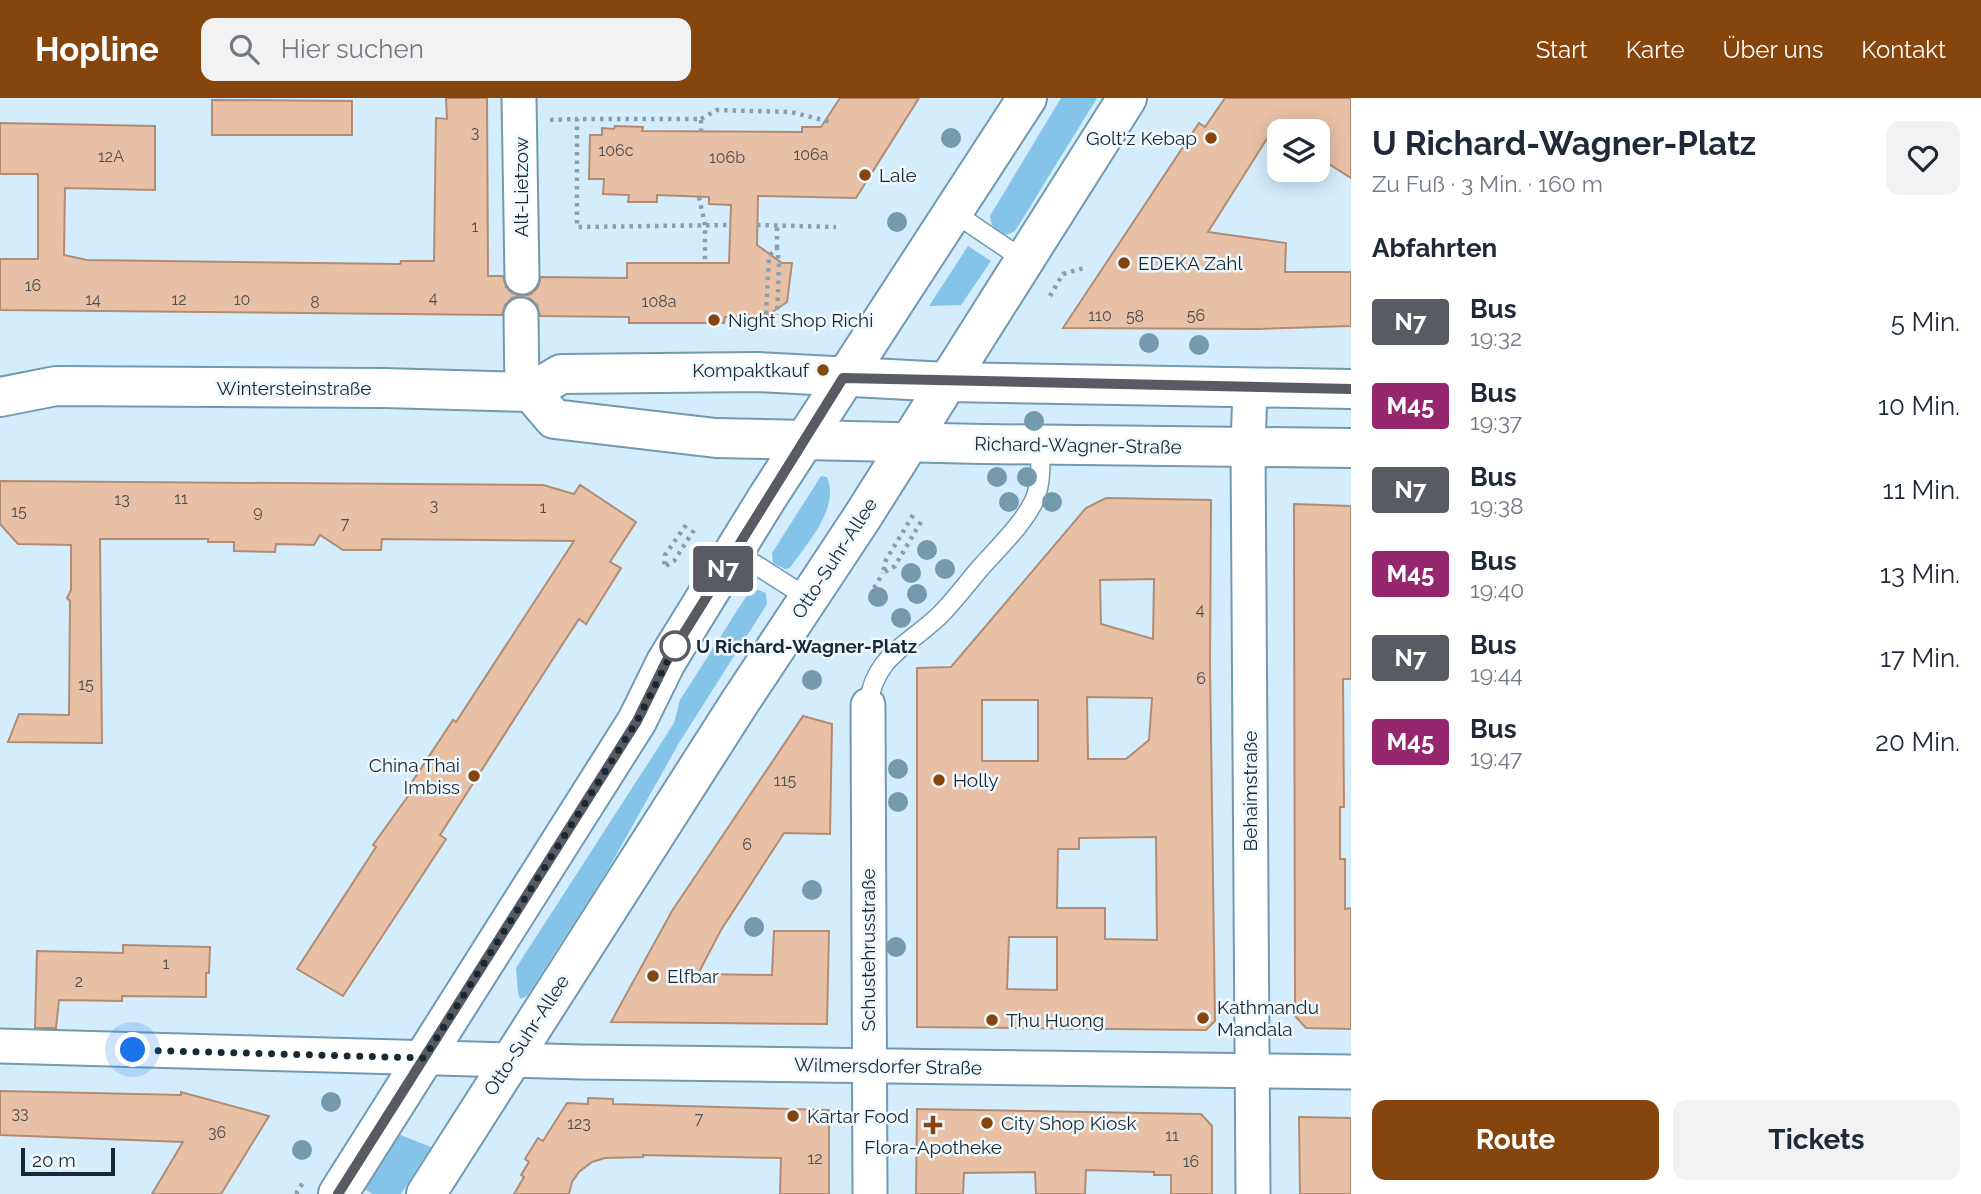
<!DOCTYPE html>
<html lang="de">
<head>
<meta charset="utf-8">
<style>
	:root { --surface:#fff; --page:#f2f2f3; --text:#1f2937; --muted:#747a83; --accent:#85450c }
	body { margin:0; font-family:Raleway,sans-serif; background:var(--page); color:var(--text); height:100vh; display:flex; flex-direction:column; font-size:26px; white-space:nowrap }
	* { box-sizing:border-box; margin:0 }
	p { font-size:23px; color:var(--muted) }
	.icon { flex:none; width:38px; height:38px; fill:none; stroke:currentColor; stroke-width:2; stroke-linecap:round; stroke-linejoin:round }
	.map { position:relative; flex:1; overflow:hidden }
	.details { display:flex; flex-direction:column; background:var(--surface); width:630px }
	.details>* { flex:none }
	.badge { padding:0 14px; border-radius:5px; font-size:24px; line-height:46px }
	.buttons { position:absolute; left:1267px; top:21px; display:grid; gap:14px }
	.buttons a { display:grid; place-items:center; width:63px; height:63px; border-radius:14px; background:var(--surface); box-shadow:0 4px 18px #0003; font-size:35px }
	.scale { position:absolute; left:21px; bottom:18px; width:94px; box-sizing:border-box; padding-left:7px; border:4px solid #192933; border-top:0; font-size:19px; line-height:24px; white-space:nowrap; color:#192933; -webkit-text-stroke:5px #eff8fd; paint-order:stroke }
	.you { position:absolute; width:35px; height:35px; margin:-18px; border:5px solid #fff; border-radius:50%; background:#1a73e8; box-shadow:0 0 0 10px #1a73e833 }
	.map>.badge { position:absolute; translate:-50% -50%; box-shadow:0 0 0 4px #fff }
	h2 { padding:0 21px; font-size:26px; line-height:63px }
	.round { display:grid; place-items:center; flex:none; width:74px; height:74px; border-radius:14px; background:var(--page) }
	.head { display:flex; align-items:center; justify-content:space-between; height:119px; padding:0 21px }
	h1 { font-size:33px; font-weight:700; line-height:52px }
	.primary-button { display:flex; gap:14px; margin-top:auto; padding:14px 21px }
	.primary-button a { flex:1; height:80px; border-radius:14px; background:var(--accent); color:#fff; font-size:28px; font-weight:700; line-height:80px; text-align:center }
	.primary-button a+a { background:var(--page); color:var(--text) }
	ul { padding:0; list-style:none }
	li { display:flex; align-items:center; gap:21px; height:84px; padding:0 21px }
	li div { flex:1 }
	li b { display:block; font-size:26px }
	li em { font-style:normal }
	li .badge { min-width:77px; font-weight:700; text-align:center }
	header { display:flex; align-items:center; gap:42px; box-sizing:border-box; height:98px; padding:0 35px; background:var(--accent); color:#fff }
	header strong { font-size:33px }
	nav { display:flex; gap:38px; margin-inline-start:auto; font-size:24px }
	.search { width:490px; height:63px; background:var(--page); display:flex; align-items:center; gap:18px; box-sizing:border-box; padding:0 24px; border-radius:14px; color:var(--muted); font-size:26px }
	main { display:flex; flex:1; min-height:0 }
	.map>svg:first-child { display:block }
</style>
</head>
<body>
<header>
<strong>Hopline</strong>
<div class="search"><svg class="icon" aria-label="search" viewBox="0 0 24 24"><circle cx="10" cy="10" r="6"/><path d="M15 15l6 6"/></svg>Hier suchen</div>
<nav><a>Start</a><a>Karte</a><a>Über uns</a><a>Kontakt</a></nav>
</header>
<main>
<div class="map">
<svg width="1351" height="1096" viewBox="0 0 1351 1096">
	<rect width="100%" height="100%" fill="#d4edfd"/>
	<g fill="#85c4e9">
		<path d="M1061,0H1097L1015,133L1007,137C996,133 991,130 990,118Z"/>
		<polygon points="968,148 991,163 961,207 929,208"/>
		<path d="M821,378L827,379C840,412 807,444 790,470L785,471L773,465L772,455Z"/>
		<polygon points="756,491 766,495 767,506 679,645 607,773 527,898 520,901 518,895 516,870 674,625 680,602 749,494"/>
		<polygon points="398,1036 431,1049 401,1096 373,1096 364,1091"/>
	</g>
	<g fill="#e8c0a6" stroke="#b18c73" stroke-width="2" fill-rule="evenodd">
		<polygon points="446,0 487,0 488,178 503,178 506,189 512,195 520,198 512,200 505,207 502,217 0,212 0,161 38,161 38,76 0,76 0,25 155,28 155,92 65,90 64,157 87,162 400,166 401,163 434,163 436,20 447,21"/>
		<polygon points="840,0 919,0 856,100 758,98 757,147 782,165 792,165 787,204 768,217 763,216 762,219 725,219 724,225 629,225 629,219 540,218 537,207 531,201 523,198 531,196 538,189 541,179 627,180 627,165 729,165 731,107 709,106 709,99 657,97 657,104 628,104 629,97 603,96 604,81 589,81 590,37 602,37 602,30 614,31 615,28 643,29 642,33 802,34 802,29 821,29"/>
		<polygon points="1225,0 1351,0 1351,80 1318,59 1318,33 1279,33 1279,35 1273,31 1208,134 1286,145 1285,174 1351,174 1351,228 1258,231 1063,230 1199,25 1205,29"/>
		<polygon points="212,2 352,3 352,37 212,37"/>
		<polygon points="0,383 543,387 574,396 580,387 636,424 610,464 621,470 586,526 579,521 549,567 440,737 446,741 343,898 297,871 376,749 373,747 416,687 412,684 453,622 456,624 574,443 382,441 381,452 343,452 320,437 314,447 276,446 275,454 234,453 234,444 208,444 208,441 100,441 102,645 8,644 19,616 69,617 70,503 67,500 71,492 71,447 18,446 0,426"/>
		<path d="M1106,400L1211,402L1210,567L1215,923L1206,932L917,929V570L951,569L1086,410ZM1154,481L1153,541L1101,526L1100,482ZM1087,599L1152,600L1149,642L1126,661H1088ZM982,602H1038V663H982ZM1156,739L1157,842L1105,841V810H1057L1058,751H1079V740ZM1009,839H1057V892L1007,891Z"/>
		<polygon points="1294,406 1351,408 1351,581 1343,581 1344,709 1340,709 1340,761 1345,761 1345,811 1351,810 1351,931 1306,930 1295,918"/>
		<polygon points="803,618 832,626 830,736 784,735 721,832 698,876 772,877 774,833 829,833 827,926 611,924 672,813"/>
		<polygon points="123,847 210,849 209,875 206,875 206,899 122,898 122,903 59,902 56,930 35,930 37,853 123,855"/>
		<polygon points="0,993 181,997 181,994 269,1018 221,1096 152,1096 183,1044 0,1037"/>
		<polygon points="588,1000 613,1001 613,1006 829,1012 829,1096 780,1096 781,1060 643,1057 643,1059 605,1060 592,1064 579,1074 572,1084 569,1096 514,1096 524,1079 521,1077 529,1064 525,1061 538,1040 543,1043 567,1005 588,1006"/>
		<polygon points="917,1011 1201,1016 1212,1028 1212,1096 1171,1096 1171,1077 1154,1077 1154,1074 1086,1072 1085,1096 1036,1096 1035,1074 964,1075 963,1096 916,1096"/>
		<polygon points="1299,1019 1351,1020 1351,1096 1300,1096"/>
	</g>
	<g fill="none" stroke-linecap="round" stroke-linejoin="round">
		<defs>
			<g id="service">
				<polyline points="953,114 1024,162"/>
				<polyline points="734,453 808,500"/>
				<path d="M868,607C875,557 908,548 940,517C955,502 968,484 982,468C1000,448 1021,428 1033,405C1042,387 1040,366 1041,346"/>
			</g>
			<g id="minor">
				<polyline points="519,0 522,179"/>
				<polyline points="521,217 522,294"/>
				<polyline points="1250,290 1248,349 1253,1096"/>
				<polyline points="868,607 870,1096"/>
				<polyline points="0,948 582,964 1351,974"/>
			</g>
			<g id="tertiary">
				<polyline points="531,294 554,321 716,340 983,346 1351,350"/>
				<polyline points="0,299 56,288 383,290 531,294 561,276 757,274 947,284 1351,291"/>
			</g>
			<g id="secondary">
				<polyline points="338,1096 637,623 666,564 767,400 1027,0"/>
				<polyline points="426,1096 738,607 861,421 1127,0"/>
			</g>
		</defs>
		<use href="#service" stroke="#7199b2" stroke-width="21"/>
		<use href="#minor" stroke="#7199b2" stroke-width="37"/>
		<use href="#tertiary" stroke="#7199b2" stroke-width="42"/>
		<use href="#secondary" stroke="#7199b2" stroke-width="42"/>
		<g stroke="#8a9fad" stroke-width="4.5" stroke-dasharray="3.5 5" stroke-linecap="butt">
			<polyline points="701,21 717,12 791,14 831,24"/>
			<polyline points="550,22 577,21"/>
			<polyline points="701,34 701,21 577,21 577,129 730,127"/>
			<polyline points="699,99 705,127 705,165"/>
			<polyline points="757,127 836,129"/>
			<polyline points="777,150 777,128"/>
			<polyline points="1050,198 1063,176 1084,170"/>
			<polyline points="766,216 769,158 777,150 779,166 777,217"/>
			<polyline points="913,417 886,462 883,475 895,468 922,422"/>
			<polyline points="686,427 665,457 664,469 674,463 694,432"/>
			<polyline points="874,490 883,475"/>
			<polyline points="296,1096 304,1083"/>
		</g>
		<use href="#service" stroke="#fff" stroke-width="18"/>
		<use href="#minor" stroke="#fff" stroke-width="33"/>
		<use href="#tertiary" stroke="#fff" stroke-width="38"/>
		<use href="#secondary" stroke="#fff" stroke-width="38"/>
	</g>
	<g fill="#7599ad">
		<circle cx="951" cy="40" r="10"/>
		<circle cx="897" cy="124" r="10"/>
		<circle cx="1149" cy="245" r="10"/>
		<circle cx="1199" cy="247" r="10"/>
		<circle cx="1034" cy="323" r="10"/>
		<circle cx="997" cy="379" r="10"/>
		<circle cx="1027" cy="379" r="10"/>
		<circle cx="1009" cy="404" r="10"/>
		<circle cx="1052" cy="404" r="10"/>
		<circle cx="927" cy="452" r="10"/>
		<circle cx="945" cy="471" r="10"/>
		<circle cx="911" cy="475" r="10"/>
		<circle cx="917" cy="496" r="10"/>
		<circle cx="878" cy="499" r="10"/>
		<circle cx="901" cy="520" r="10"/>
		<circle cx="812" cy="582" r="10"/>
		<circle cx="898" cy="671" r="10"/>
		<circle cx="898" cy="704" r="10"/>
		<circle cx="812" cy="792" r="10"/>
		<circle cx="754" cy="829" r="10"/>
		<circle cx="896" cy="849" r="10"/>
		<circle cx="331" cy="1004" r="10"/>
		<circle cx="302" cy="1052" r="10"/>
	</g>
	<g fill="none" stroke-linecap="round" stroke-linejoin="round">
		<defs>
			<polyline id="line" points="338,1096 637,623 666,564 843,280 1351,291"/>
		</defs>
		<use href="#line" stroke="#fff" stroke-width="16"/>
		<use href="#line" stroke="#595b62" stroke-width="10"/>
		<polyline stroke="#192933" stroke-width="7" stroke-dasharray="0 12.6" points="133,952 424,960 637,623 675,548"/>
	</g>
	<g fill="#85450c" stroke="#eff8fd" stroke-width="2.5">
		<circle cx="1211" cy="40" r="7"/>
		<circle cx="865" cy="77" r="7"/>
		<circle cx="1124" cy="165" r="7"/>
		<circle cx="714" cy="222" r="7"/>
		<circle cx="823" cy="272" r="7"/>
		<circle cx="474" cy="678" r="7"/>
		<circle cx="939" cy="682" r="7"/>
		<circle cx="653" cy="878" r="7"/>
		<circle cx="1203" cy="920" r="7"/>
		<circle cx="992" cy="922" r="7"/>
		<circle cx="793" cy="1018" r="7"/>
		<circle cx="987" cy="1025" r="7"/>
		<path d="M929.5 1016.5h7v7h7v7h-7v7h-7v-7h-7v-7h7z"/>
	</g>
	<circle fill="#fff" stroke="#595b62" stroke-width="3.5" cx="675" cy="548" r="14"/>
	<g text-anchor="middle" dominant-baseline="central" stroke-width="5" stroke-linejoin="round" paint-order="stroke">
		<g font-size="16" fill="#4d4f50">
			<text x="475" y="34">3</text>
			<text x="616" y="52">106c</text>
			<text x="811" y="56">106a</text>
			<text x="111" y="58">12A</text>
			<text x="727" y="59">106b</text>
			<text x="475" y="128">1</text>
			<text x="33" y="187">16</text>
			<text x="433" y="199">4</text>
			<text x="93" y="201">14</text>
			<text x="179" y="201">12</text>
			<text x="242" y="201">10</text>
			<text x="659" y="203">108a</text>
			<text x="315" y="204">8</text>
			<text x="1100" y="217">110</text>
			<text x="1196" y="217">56</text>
			<text x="1135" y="218">58</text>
			<text x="181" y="400">11</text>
			<text x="122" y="401">13</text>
			<text x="434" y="407">3</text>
			<text x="543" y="409">1</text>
			<text x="19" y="413">15</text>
			<text x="258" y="413">9</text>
			<text x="345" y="425">7</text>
			<text x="1200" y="511">4</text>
			<text x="1201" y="580">6</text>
			<text x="86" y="586">15</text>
			<text x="785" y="682">115</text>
			<text x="747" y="746">6</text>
			<text x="166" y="865">1</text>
			<text x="79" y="883">2</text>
			<text x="20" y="1015">33</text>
			<text x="699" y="1020">7</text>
			<text x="579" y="1025">123</text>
			<text x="217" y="1034">36</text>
			<text x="1172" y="1037">11</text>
			<text x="815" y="1060">12</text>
			<text x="1191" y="1063">16</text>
		</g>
		<g font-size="19" fill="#192933" stroke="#eff8fd" text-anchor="start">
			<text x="1197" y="40" text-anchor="end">Golt'z Kebap</text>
			<text x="879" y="77">Lale</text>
			<text x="1138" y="165">EDEKA Zahl</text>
			<text x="728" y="222">Night Shop Richi</text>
			<text x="809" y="272" text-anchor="end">Kompaktkauf</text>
			<text x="460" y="667" text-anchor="end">China Thai<tspan x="460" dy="22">Imbiss</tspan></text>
			<text x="953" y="682">Holly</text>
			<text x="667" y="878">Elfbar</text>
			<text x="1217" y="909">Kathmandu<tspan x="1217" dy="22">Mandala</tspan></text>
			<text x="1006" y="922">Thu Huong</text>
			<text x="807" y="1018">Kartar Food</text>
			<text x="1001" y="1025">City Shop Kiosk</text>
			<text x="933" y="1049" text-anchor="middle">Flora-Apotheke</text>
		</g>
		<g font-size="19" fill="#192933" stroke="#eff8fd">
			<text transform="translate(521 89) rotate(-90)">Alt-Lietzow</text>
			<text x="294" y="290">Wintersteinstraße</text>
			<text transform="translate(1078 347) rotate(1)">Richard-Wagner-Straße</text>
			<text transform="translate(834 460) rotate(-57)">Otto-Suhr-Allee</text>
			<text transform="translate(1250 693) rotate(-90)">Behaimstraße</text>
			<text transform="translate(868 852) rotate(-90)">Schustehrusstraße</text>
			<text transform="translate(526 937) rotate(-57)">Otto-Suhr-Allee</text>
			<text transform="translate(888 968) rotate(1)">Wilmersdorfer Straße</text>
		</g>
		<g font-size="19" font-weight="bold" fill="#192933" stroke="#eff8fd" text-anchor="start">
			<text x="696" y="548">U Richard-Wagner-Platz</text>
		</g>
	</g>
</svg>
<div class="buttons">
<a><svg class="icon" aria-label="layers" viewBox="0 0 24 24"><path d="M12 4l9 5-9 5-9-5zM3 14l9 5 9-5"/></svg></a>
</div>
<div class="scale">20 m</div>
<div class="you" style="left:133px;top:952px"></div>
<b class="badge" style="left:723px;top:471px;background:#595b62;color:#fff">N7</b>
</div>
<section class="details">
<div class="head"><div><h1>U Richard-Wagner-Platz</h1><p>Zu Fuß · 3 Min. · 160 m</p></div><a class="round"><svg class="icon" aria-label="heart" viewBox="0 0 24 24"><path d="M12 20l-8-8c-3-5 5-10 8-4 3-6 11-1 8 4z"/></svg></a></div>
<h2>Abfahrten</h2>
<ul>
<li><span class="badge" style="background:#595b62;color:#fff">N7</span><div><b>Bus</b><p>19:32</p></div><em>5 Min.</em></li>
<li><span class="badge" style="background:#95276e;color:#fff">M45</span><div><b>Bus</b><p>19:37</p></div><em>10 Min.</em></li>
<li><span class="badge" style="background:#595b62;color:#fff">N7</span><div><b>Bus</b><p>19:38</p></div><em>11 Min.</em></li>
<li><span class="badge" style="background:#95276e;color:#fff">M45</span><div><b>Bus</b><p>19:40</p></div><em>13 Min.</em></li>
<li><span class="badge" style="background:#595b62;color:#fff">N7</span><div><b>Bus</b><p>19:44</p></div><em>17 Min.</em></li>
<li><span class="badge" style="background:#95276e;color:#fff">M45</span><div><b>Bus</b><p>19:47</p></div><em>20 Min.</em></li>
</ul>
<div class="primary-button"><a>Route</a><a>Tickets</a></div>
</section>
</main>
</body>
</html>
